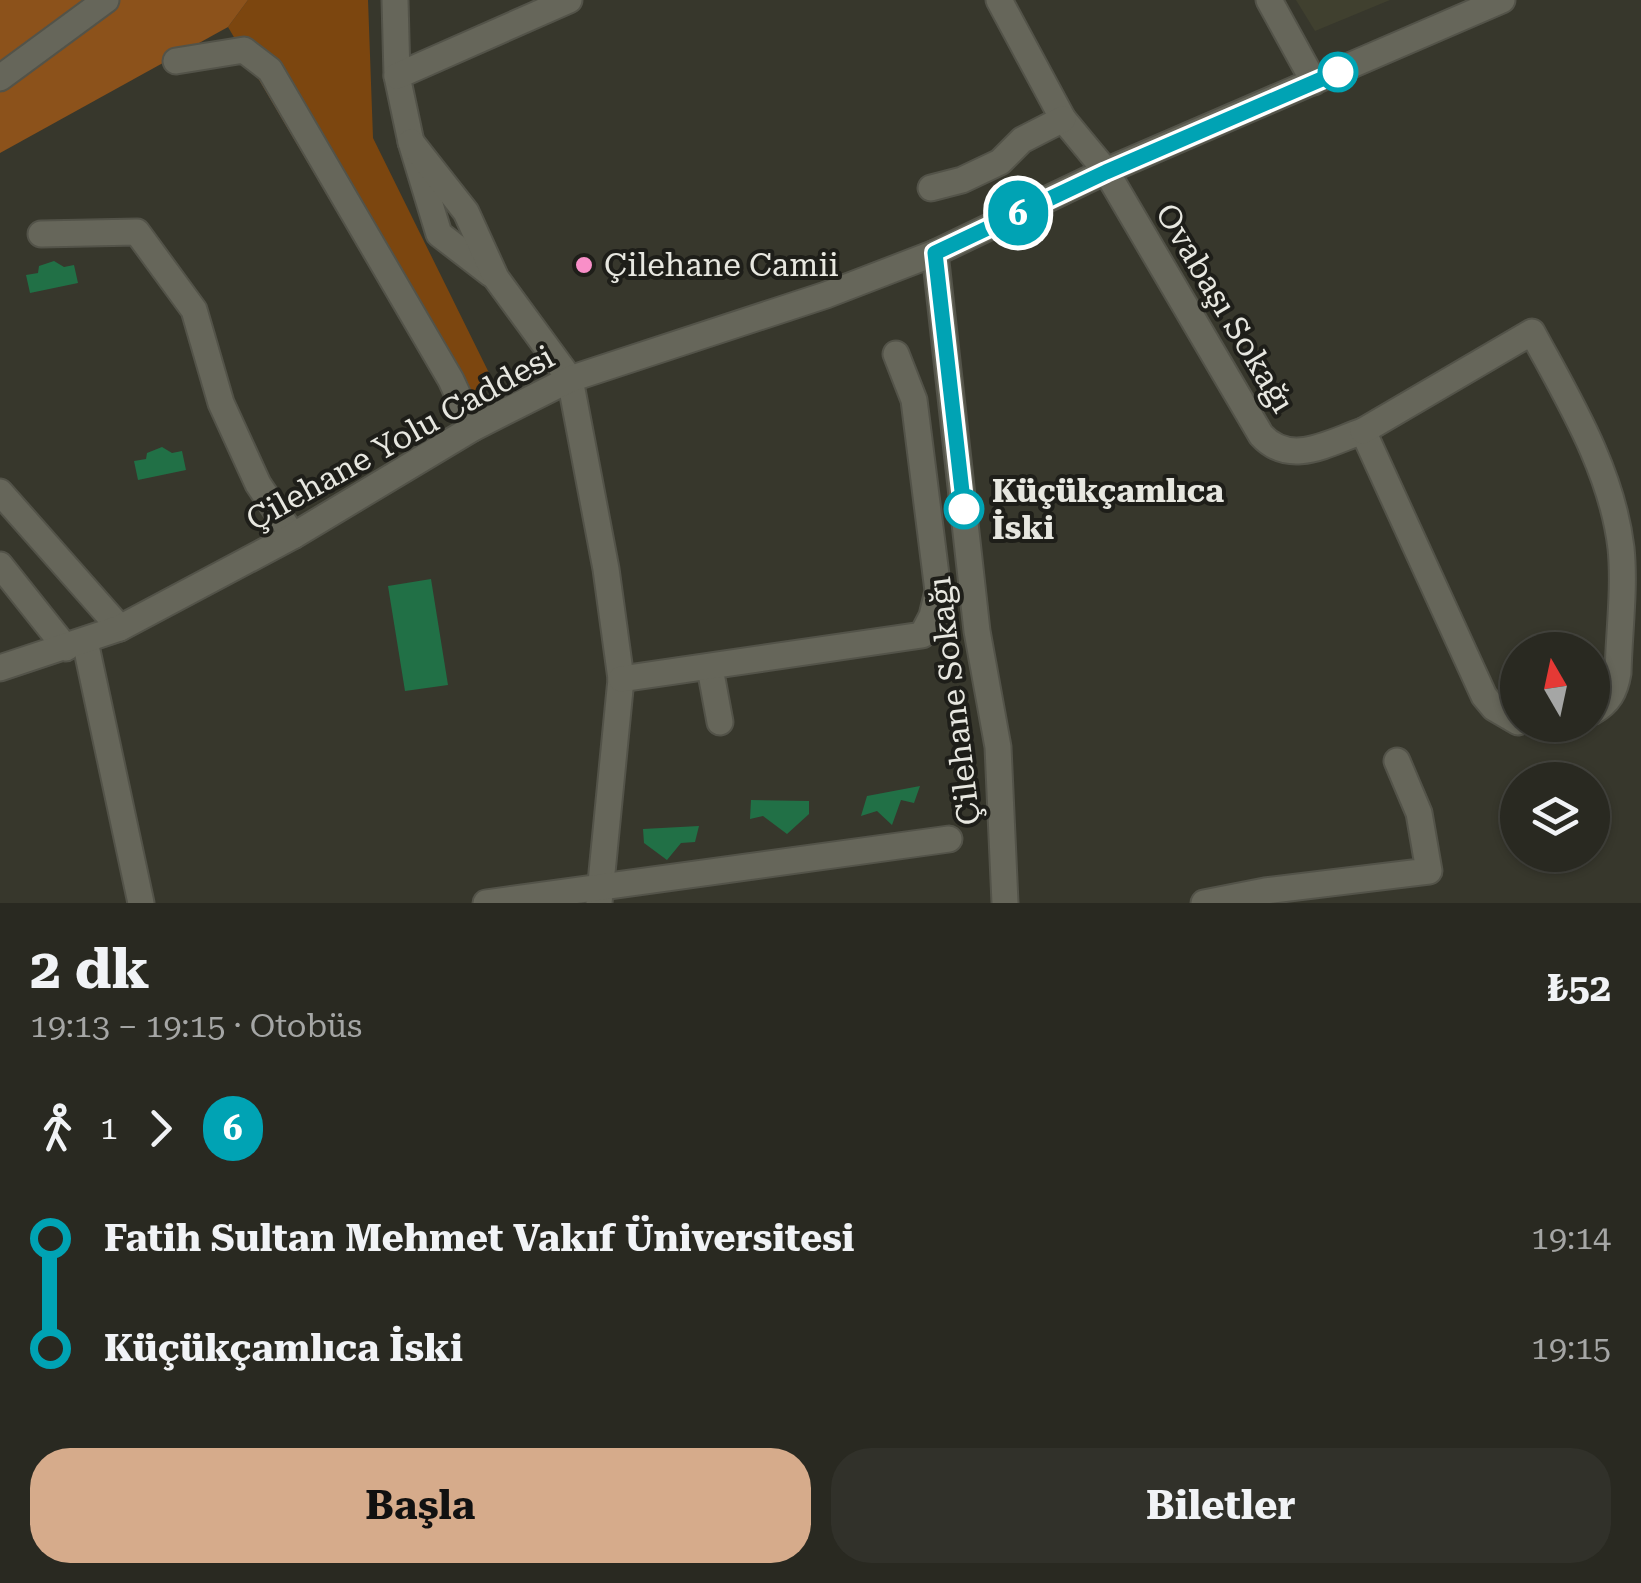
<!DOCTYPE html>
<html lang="tr">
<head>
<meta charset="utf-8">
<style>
	:root { --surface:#292921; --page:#31312a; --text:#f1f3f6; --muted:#a5a6a5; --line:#45453f; --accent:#d6ab8b }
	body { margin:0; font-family:"Roboto Serif",serif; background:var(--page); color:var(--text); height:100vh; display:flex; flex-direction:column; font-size:38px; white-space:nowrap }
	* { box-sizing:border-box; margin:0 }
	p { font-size:32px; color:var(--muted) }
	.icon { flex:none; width:55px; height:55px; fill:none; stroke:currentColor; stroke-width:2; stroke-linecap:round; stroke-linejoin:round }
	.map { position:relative; height:903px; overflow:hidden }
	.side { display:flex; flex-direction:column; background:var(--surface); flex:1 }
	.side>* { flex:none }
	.badge { padding:0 20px; border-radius:32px; font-size:35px; line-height:65px }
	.needle { width:65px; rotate:351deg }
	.buttons { position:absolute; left:1500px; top:632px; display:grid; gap:20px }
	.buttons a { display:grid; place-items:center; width:110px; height:110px; border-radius:50%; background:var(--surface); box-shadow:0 2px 8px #0004,0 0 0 2px var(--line); font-size:50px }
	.map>.badge { position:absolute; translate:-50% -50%; box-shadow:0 0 0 5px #fff }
	.legs { display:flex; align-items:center; gap:15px; height:110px; padding:0 30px; font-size:32px }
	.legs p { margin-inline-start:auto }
	.head { display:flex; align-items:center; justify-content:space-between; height:170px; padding:0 30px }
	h1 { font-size:55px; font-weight:700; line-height:75px }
	.cta { display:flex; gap:20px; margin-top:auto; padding:20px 30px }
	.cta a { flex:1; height:115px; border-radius:40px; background:var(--accent); color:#111; font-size:40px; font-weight:700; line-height:115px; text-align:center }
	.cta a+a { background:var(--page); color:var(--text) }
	ul { padding:0 30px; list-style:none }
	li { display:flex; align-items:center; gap:35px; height:110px; font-size:38px }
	li i { display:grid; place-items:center; width:15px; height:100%; margin:0 12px; background:currentColor }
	li i::after { content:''; width:25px; height:25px; margin:-12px; border:8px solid; border-radius:50%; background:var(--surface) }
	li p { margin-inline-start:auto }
	li:first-child i { background:linear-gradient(#0000 50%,currentColor 0) }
	li:last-child i { background:linear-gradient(currentColor 50%,#0000 0) }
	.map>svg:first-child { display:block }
</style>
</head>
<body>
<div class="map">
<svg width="1641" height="903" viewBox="0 0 1641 903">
	<rect width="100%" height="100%" fill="#37372c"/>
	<polygon fill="#40402f" points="1296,0 1390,0 1315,31"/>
	<polygon fill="#7c460f" points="248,0 368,0 373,138 492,379 451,406 228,27"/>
	<polygon fill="#8c521b" points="0,0 248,0 228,27 0,153"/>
	<g fill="#217046">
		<polygon points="54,261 64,267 74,265 78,283 30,293 26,275 38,273 39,266"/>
		<polygon points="162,447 172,453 182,451 186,470 138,480 134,461 146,459 147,453"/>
		<polygon points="431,579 448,685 405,691 388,586"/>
		<polygon points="920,786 914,803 901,800 892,825 877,811 861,816 867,796"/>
		<polygon points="751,800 809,801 809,814 787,834 763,816 750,819"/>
		<polygon points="699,826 695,842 681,843 667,860 644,843 643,829"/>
	</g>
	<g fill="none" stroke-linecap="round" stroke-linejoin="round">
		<defs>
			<g id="minor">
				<polyline points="395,0 397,76 411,142 439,234 491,274"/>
				<path d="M999,0L1063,119L1106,171L1261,435C1290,467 1328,443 1363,431L1484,696L1494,708L1518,722"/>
				<polyline points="1269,0 1314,82"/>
				<polyline points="176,61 244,50 270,70 451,380 473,428"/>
				<polyline points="397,76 569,0"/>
				<polyline points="0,78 106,0"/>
				<polyline points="411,142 466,212 496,278 570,379 606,569 621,679 599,903"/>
				<polyline points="931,188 962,180 1000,162 1022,140 1063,119"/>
				<polyline points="41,234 137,232 194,310 221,403 258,484 293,536"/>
				<polyline points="935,253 977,631 998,747 1005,903"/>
				<path d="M1363,431L1532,332C1568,399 1612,470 1621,548C1625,588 1619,632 1618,673C1615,691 1609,703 1592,712"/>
				<polyline points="0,492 120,628"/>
				<polyline points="0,565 66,648"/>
				<polyline points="85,641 141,903"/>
				<polyline points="0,668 120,628 293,536 473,428 570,379 826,295 935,253 1106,171 1502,0"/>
				<polyline points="710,668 720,722"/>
				<polyline points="621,679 922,635 932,616 938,591 914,400 896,354"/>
				<polyline points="486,903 949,839"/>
				<polyline points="1204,903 1265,891 1429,871 1419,813 1397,761"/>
			</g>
		</defs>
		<use href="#minor" stroke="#535349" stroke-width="29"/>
		<use href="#minor" stroke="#66665a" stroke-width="25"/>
	</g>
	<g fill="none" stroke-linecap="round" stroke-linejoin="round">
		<defs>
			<polyline id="line-1" points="964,509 935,253 1106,172 1338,72"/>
		</defs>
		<use href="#line-1" stroke="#fff" stroke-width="22"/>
		<use href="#line-1" stroke="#00a3b4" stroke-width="15"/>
	</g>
	<g fill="#fff" stroke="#00a3b4" stroke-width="5">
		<circle cx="1338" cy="72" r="18"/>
		<circle cx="964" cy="509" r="18"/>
	</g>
	<circle fill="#f98fc8" stroke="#1e1e19" stroke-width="4" cx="584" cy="265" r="10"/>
	<g text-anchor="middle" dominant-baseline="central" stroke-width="8" stroke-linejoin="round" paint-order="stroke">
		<g font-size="32" fill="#e7e7e0" stroke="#1e1e19" text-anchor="start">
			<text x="604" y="265">Çilehane Camii</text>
		</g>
		<g font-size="32" fill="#e7e7e0" stroke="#1e1e19">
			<text transform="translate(1225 308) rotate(59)">Ovabaşı Sokağı</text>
			<text transform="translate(400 438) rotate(-29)">Çilehane Yolu Caddesi</text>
			<text transform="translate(954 701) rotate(-97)">Çilehane Sokağı</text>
		</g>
		<g font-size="32" font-weight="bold" fill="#e7e7e0" stroke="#1e1e19" text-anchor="start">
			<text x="992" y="491">Küçükçamlıca<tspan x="992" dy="37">İski</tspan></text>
		</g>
	</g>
</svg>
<div class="buttons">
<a><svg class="needle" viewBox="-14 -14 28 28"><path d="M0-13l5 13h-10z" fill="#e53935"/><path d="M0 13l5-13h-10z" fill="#a5a6a5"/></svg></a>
<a><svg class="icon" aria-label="layers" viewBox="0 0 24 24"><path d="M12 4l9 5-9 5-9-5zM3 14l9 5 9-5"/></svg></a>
</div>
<b class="badge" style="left:1018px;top:213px;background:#00a3b4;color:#fff">6</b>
</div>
<section class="side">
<div class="head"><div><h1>2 dk</h1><p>19:13 – 19:15 · Otobüs</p></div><b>₺52</b></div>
<div class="legs"><svg class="icon" aria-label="walk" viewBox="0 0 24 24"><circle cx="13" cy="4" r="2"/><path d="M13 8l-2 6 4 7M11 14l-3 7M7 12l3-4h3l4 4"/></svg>1<svg class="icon" aria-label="forward" viewBox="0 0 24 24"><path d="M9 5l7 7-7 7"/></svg><b class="badge" style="background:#00a3b4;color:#fff">6</b></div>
<ul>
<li><i style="color:#00a3b4"></i><b>Fatih Sultan Mehmet Vakıf Üniversitesi</b><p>19:14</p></li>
<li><i style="color:#00a3b4"></i><b>Küçükçamlıca İski</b><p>19:15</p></li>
</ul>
<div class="cta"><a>Başla</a><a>Biletler</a></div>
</section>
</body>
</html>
